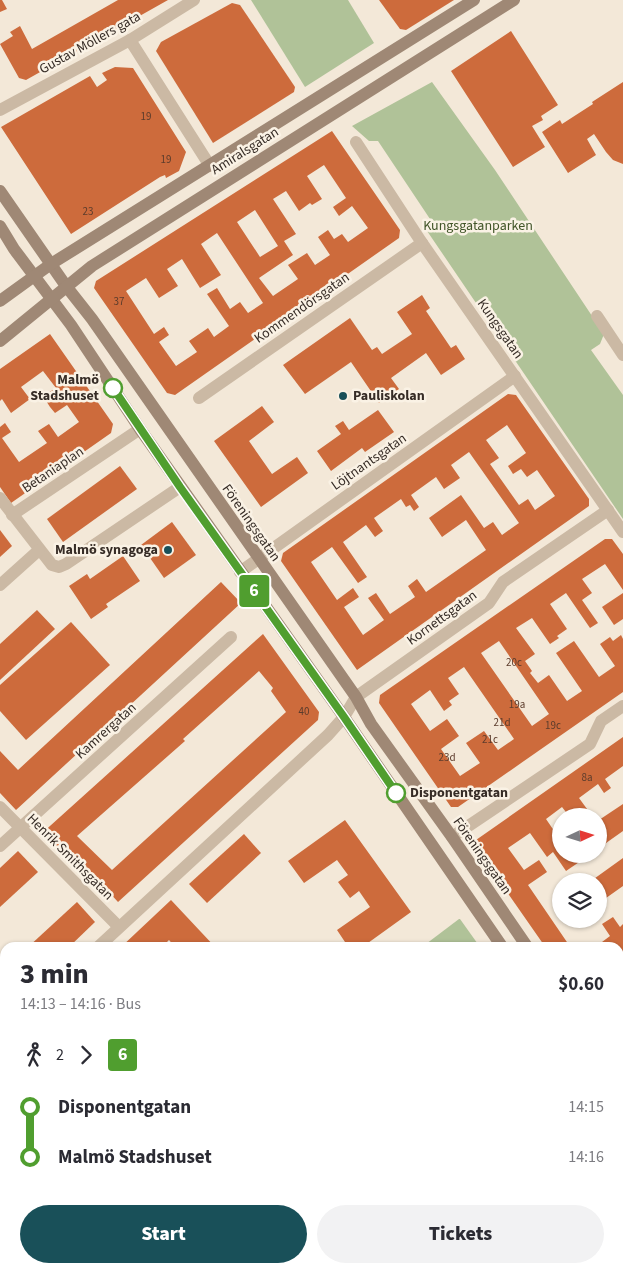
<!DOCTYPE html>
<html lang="en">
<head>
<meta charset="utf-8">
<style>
	:root { --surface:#fff; --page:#f2f2f3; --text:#2b2b33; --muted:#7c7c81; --accent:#195059 }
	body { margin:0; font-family:"Source Sans 3",sans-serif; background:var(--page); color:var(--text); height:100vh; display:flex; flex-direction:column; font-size:19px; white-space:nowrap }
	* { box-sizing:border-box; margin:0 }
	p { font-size:16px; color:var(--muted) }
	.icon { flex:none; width:28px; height:28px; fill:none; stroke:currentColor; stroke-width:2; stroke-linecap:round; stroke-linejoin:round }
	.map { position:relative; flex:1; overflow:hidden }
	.details { position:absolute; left:0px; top:942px; width:624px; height:331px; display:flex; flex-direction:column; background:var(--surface); border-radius:15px 15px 0 0; box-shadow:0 1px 4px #0004 }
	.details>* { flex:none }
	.badge { padding:0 10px; border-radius:4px; font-size:18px; line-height:32px }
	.needle { width:32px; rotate:86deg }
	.fabs { position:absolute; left:552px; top:808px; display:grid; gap:10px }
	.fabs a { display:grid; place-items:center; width:55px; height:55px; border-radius:50%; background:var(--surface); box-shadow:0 1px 4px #0004; font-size:25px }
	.map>.badge { position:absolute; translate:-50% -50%; box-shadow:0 0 0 2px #fff }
	.legs { display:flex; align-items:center; gap:8px; height:55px; padding:0 20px; font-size:16px }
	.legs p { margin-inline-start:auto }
	.overview { display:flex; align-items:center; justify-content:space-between; height:85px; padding:0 20px }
	h1 { font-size:28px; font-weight:800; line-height:38px }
	.primary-button { display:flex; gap:10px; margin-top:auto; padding:10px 20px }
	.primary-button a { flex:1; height:58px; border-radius:30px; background:var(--accent); color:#fff; font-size:20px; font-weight:800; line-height:58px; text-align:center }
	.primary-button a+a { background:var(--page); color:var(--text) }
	ul { padding:0 20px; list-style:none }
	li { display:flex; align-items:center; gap:18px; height:50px; font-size:19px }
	li i { display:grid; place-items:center; width:8px; height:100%; margin:0 6px; background:currentColor }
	li i::after { content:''; width:12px; height:12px; margin:-6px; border:4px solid; border-radius:50%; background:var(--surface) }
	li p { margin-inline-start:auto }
	li:first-child i { background:linear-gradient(#0000 50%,currentColor 0) }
	li:last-child i { background:linear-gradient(currentColor 50%,#0000 0) }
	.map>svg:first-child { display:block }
</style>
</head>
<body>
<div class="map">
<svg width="623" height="1273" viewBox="0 0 623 1273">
	<rect width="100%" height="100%" fill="#f3e8d8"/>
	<g fill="#b0c298">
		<polygon points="251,0 348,0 374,43 305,87"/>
		<polygon points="432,82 495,170 604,334 600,344 591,350 623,395 623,519 423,225 430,219 378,141 369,141 352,126"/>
		<polygon points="460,919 480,947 422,947 459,919"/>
		<polygon points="619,1146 623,1152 623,1273 0,1273 0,1271 5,1267 5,1269 619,1269"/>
	</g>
	<g fill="#cd6b3c" fill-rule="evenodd">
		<polygon points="0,0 2,0 7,9 0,12"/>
		<polygon points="118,0 168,0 26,80 19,78 0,44 13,36 10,32 20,26 32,49"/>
		<polygon points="379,0 454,0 406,30 400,29"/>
		<polygon points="232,3 240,5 295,87 294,92 213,143 156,51 161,42"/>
		<polygon points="511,31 558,105 541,116 543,120 532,126 545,147 513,167 451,71"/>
		<polygon points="115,67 133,68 186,152 179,171 166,178 165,175 160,177 71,234 1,127 90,76 97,87 107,80 102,73"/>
		<polygon points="623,82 623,164 613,160 606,152 594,134 587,139 596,155 568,173 542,132 560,120 562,124 593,104 592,102"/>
		<path d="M332,131L400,230L399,238L175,395L167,393L94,288L96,281ZM324,165L346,198L333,207L339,216L352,206L368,228L348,242L342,234L334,239L328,230L318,237L330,255L315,265L307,253L288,265L298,279L273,296L259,278L293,255L284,241L296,234L273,199L286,191L299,211L310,203L312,205L322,199L307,176ZM255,210L278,246L260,257L237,222ZM217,233L263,303L248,313L240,302L230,309L217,288L207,294L229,326L214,337L208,328L189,341L197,352L176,366L159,342L169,335L164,327L154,334L126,291L146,278L159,298L178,286L167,269L182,259L200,288L221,275L201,244Z"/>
		<polygon points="422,295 430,308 426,311 451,348 456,345 465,359 441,375 426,353 391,378 399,389 379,403 351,362 305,394 283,365 350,318 372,350 377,347 382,354 412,334 397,312"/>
		<polygon points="50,334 113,424 111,433 11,503 0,487 0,427 5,423 11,432 2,438 19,462 47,443 38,431 49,424 58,437 79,422 67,405 55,413 50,407 43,396 56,388 43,371 21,387 30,399 11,413 2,399 0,401 0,369"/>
		<path d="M508,394L516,395L589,499V506L357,670L281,561L283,553ZM507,425L526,453L508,466L513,474L521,469L527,477L537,470L555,496L535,510L528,499L519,505L490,464L499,458L486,440ZM469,452L519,523L502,535L493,522L484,528L461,495L429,518L442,537L466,520L486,550L426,592L417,579L408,586L415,597L390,614L376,593L368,598L384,620L363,635L344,607L359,597L353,588L337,600L311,562L332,547L358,583L367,577L343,542L366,525L375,537L383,531L374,518L401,499L406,507L410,505L414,511L419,507L411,495L436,477L444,489L460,478L451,465Z"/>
		<polygon points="262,406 274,422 249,441 272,474 297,457 308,473 261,507 214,441"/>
		<polygon points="378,410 394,432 365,452 362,448 331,471 317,451 341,434 335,426 343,421 349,430"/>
		<polygon points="120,466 137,489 63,542 47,519"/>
		<polygon points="172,522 196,555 164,578 141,545"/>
		<polygon points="0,530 12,546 0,557"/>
		<path d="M605,539H612L623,554V590L605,564L582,579L592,593L582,600L598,623L590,628L566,593L550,604L567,629L557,636L559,638L550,644L532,618L516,628L535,654L525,661L532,671L530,673L538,683L549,675L567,701L582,691L556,653L574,641L599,677L615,666L600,644L610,637L613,641L621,635L623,639V692L458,807H451L379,703L380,695ZM499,641L549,714L532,726L481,653ZM464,667L514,739L498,750L484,731L466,743L480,763L460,776L441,749L459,736L447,719L430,731L411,704L430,690L444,711L452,705L449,701L459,694L448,678Z"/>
		<polygon points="123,556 140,581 106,604 108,607 91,619 69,586 87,574 90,579"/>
		<polygon points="221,582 241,603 16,810 0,793 0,751 18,770"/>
		<polygon points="623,593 623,619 614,625 602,607"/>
		<polygon points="37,610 55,629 0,680 0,644"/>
		<polygon points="71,622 110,665 26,740 0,711 0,685"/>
		<path d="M263,634L319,712L318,720L118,902L108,891L105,894L40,835ZM259,671L273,688L271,691L286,712L112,870L77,836L185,741L183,739Z"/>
		<polygon points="623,737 623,766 605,779 611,788 604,793 598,784 579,798 587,809 579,815 576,812 569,816 562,807 546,819 561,841 561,854 591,854 566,871 553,852 547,857 530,833 508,848 524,870 539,860 547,872 528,885 571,948 546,948 475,846 476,840"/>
		<polygon points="623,804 623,831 599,848 599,820"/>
		<polygon points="345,820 411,912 361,948 349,948 337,930 370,907 359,891 350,898 338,882 348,875 337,860 304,883 288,861"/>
		<polygon points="244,834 261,853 207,903 189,884"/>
		<polygon points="18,851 38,872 0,907 0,868"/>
		<polygon points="623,858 623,886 599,903 599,881 591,881"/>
		<polygon points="171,900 216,948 176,948 169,940 161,948 120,948"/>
		<polygon points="77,902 95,922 68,948 27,948"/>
		<polygon points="613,917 620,927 623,924 623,952 619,955 619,948 594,948 610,936 602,924"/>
		<polygon points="5,968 5,1005 0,1010 0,972"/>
		<polygon points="623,997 623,1054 619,1048 619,1000"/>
		<polygon points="5,1053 5,1089 3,1091 5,1093 5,1136 0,1129 0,1057"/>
		<polygon points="0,1165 5,1172 5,1214 3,1215 0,1211"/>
	</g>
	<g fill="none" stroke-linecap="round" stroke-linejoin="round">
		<g stroke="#cbb9a4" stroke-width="12">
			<polyline points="130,40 210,166"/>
			<polyline points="0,110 130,40 194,0"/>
			<polyline points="356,142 422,243 623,532"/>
			<polyline points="597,316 623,355"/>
			<polyline points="199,398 422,243"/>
			<polyline points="0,498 52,565 59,567 66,564 180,487"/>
			<polyline points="12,515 140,429"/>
			<polyline points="240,572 515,376"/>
			<polyline points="0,585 39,550"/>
			<polyline points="0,807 119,927"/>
			<polyline points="452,837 590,744 601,721 623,706"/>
			<polyline points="0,846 231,637"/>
			<polyline points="97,948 328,735 344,717 356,697 489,603 503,582 608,510"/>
			<polyline points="619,986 623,983"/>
			<polyline points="0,1035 5,1031"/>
			<polyline points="0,1149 5,1155"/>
		</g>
		<g stroke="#9f8875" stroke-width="12">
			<polyline points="0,191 66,286 92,319 356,697 371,724 452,837 528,948"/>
			<polyline points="0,226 14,249 71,325 140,429 344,717 503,948"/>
			<polyline points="0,301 51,264 474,0"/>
			<polyline points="0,341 92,266 514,0"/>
			<polyline points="619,1080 623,1086"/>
			<polyline points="619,1114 623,1120"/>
		</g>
	</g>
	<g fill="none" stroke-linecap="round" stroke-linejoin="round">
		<defs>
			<polyline id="line-1" points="113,388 180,487 344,717 396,793"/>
		</defs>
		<use href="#line-1" stroke="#fff" stroke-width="11"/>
		<use href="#line-1" stroke="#509e2f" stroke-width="8"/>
	</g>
	<g fill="#fff" stroke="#509e2f" stroke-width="2.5">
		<circle cx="113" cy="388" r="9"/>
		<circle cx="396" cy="793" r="9"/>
	</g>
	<g fill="#195059" stroke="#faf2e5" stroke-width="2">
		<circle cx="343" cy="396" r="5"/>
		<circle cx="168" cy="550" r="5"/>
	</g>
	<g text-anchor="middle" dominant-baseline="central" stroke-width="5" stroke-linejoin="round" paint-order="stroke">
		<g font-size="11" fill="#5c3c2c">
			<text x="146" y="116">19</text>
			<text x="166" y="159">19</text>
			<text x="88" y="211">23</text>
			<text x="119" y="301">37</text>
			<text x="514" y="662">20c</text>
			<text x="517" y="704">19a</text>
			<text x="304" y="711">40</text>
			<text x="502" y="722">21d</text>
			<text x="553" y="725">19c</text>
			<text x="490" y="739">21c</text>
			<text x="447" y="757">23d</text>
			<text x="587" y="777">8a</text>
		</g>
		<g font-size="14" fill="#362c26" stroke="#faf2e5">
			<text transform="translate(90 43) rotate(-29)">Gustav Möllers gata</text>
			<text transform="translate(245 151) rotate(-32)">Amiralsgatan</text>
			<text transform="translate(302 308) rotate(-35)">Kommendörsgatan</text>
			<text transform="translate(500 329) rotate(55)">Kungsgatan</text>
			<text transform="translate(369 462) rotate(-35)">Löjtnantsgatan</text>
			<text transform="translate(53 470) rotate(-34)">Betaniaplan</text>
			<text transform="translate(251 523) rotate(55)">Föreningsgatan</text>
			<text transform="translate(442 618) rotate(-36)">Kornettsgatan</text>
			<text transform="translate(106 731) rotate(-42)">Kamrergatan</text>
			<text transform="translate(482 856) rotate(55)">Föreningsgatan</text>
			<text transform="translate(70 857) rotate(45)">Henrik Smithsgatan</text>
		</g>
		<g font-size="14" fill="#415528" stroke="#faf2e5">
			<text x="478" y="226">Kungsgatanparken</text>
		</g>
		<g font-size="14" font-weight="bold" fill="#362c26" stroke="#faf2e5" text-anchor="end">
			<text x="99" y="380">Malmö<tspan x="99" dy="16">Stadshuset</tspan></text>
			<text x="410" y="793" text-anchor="start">Disponentgatan</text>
		</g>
		<g font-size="14" font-weight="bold" fill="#362c26" stroke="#faf2e5" text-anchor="start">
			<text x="353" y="396">Pauliskolan</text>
			<text x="158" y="550" text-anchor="end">Malmö synagoga</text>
		</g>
	</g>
</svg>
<div class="fabs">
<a><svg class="needle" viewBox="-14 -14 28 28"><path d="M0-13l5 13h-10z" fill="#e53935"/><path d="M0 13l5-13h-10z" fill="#7c7c81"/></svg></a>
<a><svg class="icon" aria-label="layers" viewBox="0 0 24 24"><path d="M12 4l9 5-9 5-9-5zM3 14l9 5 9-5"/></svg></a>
</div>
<b class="badge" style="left:254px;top:591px;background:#509e2f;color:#fff">6</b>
<section class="details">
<div class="overview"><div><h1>3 min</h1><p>14:13 – 14:16 · Bus</p></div><b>$0.60</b></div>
<div class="legs"><svg class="icon" aria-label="walk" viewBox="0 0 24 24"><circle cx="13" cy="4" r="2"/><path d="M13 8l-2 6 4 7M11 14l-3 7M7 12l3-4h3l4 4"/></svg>2<svg class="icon" aria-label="forward" viewBox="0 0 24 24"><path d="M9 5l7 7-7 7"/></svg><b class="badge" style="background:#509e2f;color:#fff">6</b></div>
<ul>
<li><i style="color:#509e2f"></i><b>Disponentgatan</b><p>14:15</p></li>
<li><i style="color:#509e2f"></i><b>Malmö Stadshuset</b><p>14:16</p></li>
</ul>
<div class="primary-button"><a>Start</a><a>Tickets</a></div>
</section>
</div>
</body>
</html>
